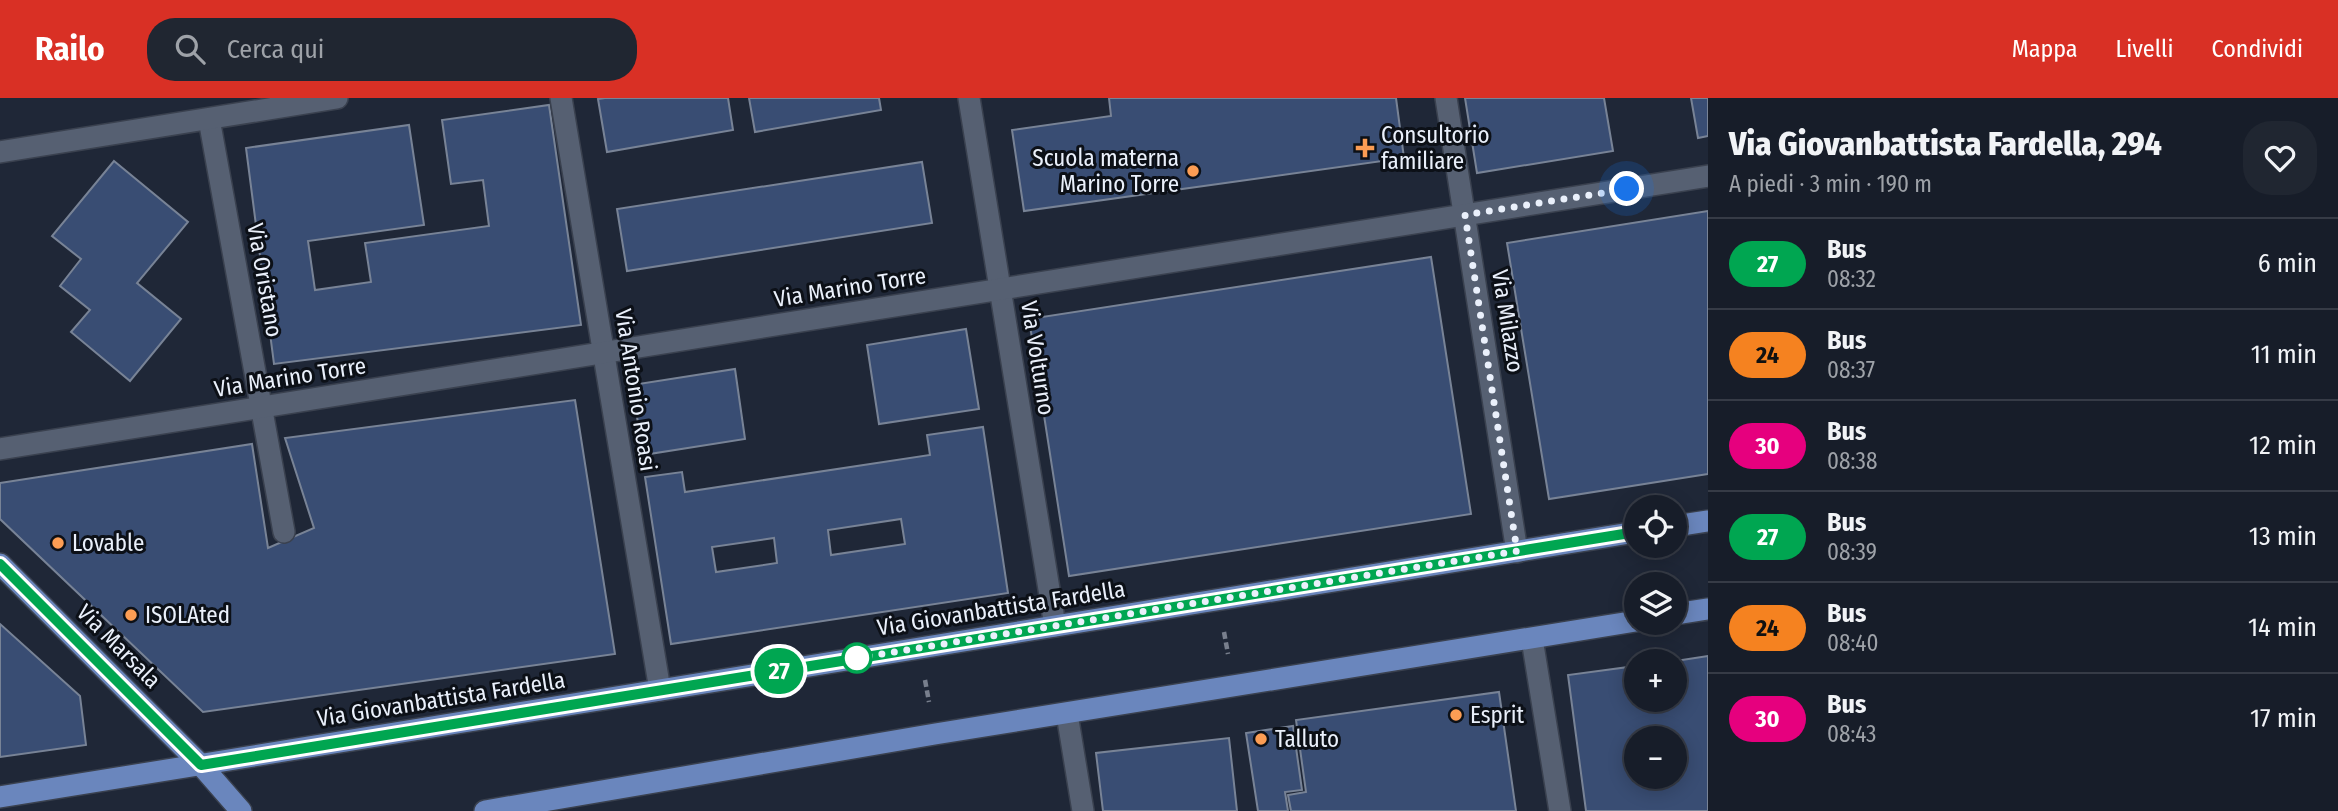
<!DOCTYPE html>
<html lang="it">
<head>
<meta charset="utf-8">
<style>
	:root { --surface:#171d29; --page:#202631; --text:#f1f3f6; --muted:#9ea2a8; --line:#363b46; --accent:#d93025 }
	body { margin:0; font-family:"Fira Sans Condensed",sans-serif; background:var(--page); color:var(--text); height:100vh; display:flex; flex-direction:column; font-size:26px; white-space:nowrap }
	* { box-sizing:border-box; margin:0 }
	p { font-size:23px; color:var(--muted) }
	.icon { flex:none; width:38px; height:38px; fill:none; stroke:currentColor; stroke-width:2; stroke-linecap:round; stroke-linejoin:round }
	.map { position:relative; flex:1; overflow:hidden }
	.side { display:flex; flex-direction:column; background:var(--surface); width:630px }
	.side>* { flex:none }
	.badge { padding:0 14px; border-radius:23px; font-size:24px; line-height:46px }
	.tools { position:absolute; left:1624px; top:397px; display:grid; gap:14px }
	.tools a { display:grid; place-items:center; width:63px; height:63px; border-radius:50%; background:var(--surface); box-shadow:0 4px 18px #0003,0 0 0 2px var(--line); font-size:35px }
	.you { position:absolute; width:35px; height:35px; margin:-18px; border:5px solid #fff; border-radius:50%; background:#1a73e8; box-shadow:0 0 0 10px #1a73e833 }
	.map>.badge { position:absolute; translate:-50% -50%; box-shadow:0 0 0 4px #fff }
	.round { display:grid; place-items:center; flex:none; width:74px; height:74px; border-radius:28px; background:var(--page) }
	.headline { display:flex; align-items:center; justify-content:space-between; height:119px; padding:0 21px }
	h1 { font-size:33px; font-weight:800; line-height:52px }
	ul { padding:0; list-style:none }
	li { display:flex; align-items:center; gap:21px; height:91px; padding:0 21px; border-top:2px solid var(--line) }
	li div { flex:1 }
	li b { display:block; font-size:26px }
	li em { font-style:normal }
	li .badge { min-width:77px; font-weight:700; text-align:center }
	header { display:flex; align-items:center; gap:42px; box-sizing:border-box; height:98px; padding:0 35px; background:var(--accent); color:#fff }
	header strong { font-size:33px }
	nav { display:flex; gap:38px; margin-inline-start:auto; font-size:24px }
	.search { width:490px; height:63px; background:var(--page); display:flex; align-items:center; gap:18px; box-sizing:border-box; padding:0 24px; border-radius:28px; color:var(--muted); font-size:26px }
	main { display:flex; flex:1; min-height:0 }
	.map>svg:first-child { display:block }
</style>
</head>
<body>
<header>
<strong>Railo</strong>
<div class="search"><svg class="icon" aria-label="search" viewBox="0 0 24 24"><circle cx="10" cy="10" r="6"/><path d="M15 15l6 6"/></svg>Cerca qui</div>
<nav><a>Mappa</a><a>Livelli</a><a>Condividi</a></nav>
</header>
<main>
<div class="map">
<svg width="1708" height="713" viewBox="0 0 1708 713">
	<rect width="100%" height="100%" fill="#1f2737"/>
	<g fill="#394d73" stroke="#788396" stroke-width="2" fill-rule="evenodd">
		<polygon points="605,0 728,0 733,32 607,54 598,1"/>
		<polygon points="749,0 879,0 881,12 755,34"/>
		<polygon points="1109,0 1396,0 1404,60 1024,113 1012,32 1111,18"/>
		<polygon points="1465,0 1604,0 1613,53 1477,75"/>
		<polygon points="1691,0 1708,0 1708,38 1698,40"/>
		<polygon points="549,7 581,227 274,266 246,50 409,27 424,127 308,143 315,192 371,184 365,145 489,128 483,82 451,86 442,22"/>
		<polygon points="114,63 188,124 137,185 181,221 130,283 71,234 90,212 60,188 81,161 52,138"/>
		<polygon points="922,64 932,125 627,173 617,111"/>
		<polygon points="1708,113 1708,376 1549,401 1507,145"/>
		<polygon points="1431,159 1471,416 1069,478 1029,221"/>
		<polygon points="966,231 979,311 879,326 867,247"/>
		<polygon points="735,271 745,341 643,357 632,287"/>
		<polygon points="575,302 615,556 203,614 0,421 0,385 252,346 268,450 314,430 285,340"/>
		<path d="M983,329L1008,495L671,546L645,379L682,374L685,394L930,357L927,337ZM901,421L905,446L831,457L828,432ZM774,440L777,465L716,474L712,449Z"/>
		<polygon points="0,526 80,598 86,647 0,659"/>
		<path d="M1708,558V713H1586L1568,577L1636,568V602H1675V564H1669ZM1636,640H1675V679H1636Z"/>
		<polygon points="1499,594 1516,713 1291,713 1288,697 1306,694 1296,622"/>
		<polygon points="1293,628 1302,692 1285,694 1288,713 1258,713 1246,635"/>
		<polygon points="1229,640 1237,713 1103,713 1096,655"/>
	</g>
	<g fill="none" stroke-linecap="round" stroke-linejoin="round">
		<defs>
			<g id="minor">
				<polyline points="561,0 660,592"/>
				<polyline points="969,0 1055,528"/>
				<polyline points="1446,0 1517,454"/>
				<polyline points="209,21 284,434"/>
				<polyline points="0,54 337,0"/>
				<polyline points="0,351 1708,78"/>
				<polyline points="1532,541 1560,713"/>
				<polyline points="1067,616 1083,713"/>
			</g>
			<g id="major">
				<polyline points="1675,428 1708,423"/>
				<polyline points="0,466 201,667 241,713"/>
				<polyline points="1675,516 1708,511"/>
				<polyline points="0,699 1636,434"/>
				<polyline points="485,713 935,636 1636,523"/>
			</g>
		</defs>
		<use href="#minor" stroke="#3a414f" stroke-width="24"/>
		<use href="#major" stroke="#3a414f" stroke-width="24"/>
		<g stroke="#787f8d" stroke-width="4.5" stroke-dasharray="7 3.5" stroke-linecap="butt">
			<polyline points="1224,534 1228,556"/>
			<polyline points="925,582 929,604"/>
		</g>
		<use href="#minor" stroke="#566072" stroke-width="21"/>
		<use href="#major" stroke="#6a86bd" stroke-width="21"/>
	</g>
	<g fill="none" stroke-linecap="round" stroke-linejoin="round">
		<defs>
			<polyline id="line" points="0,466 201,667 1636,434"/>
		</defs>
		<use href="#line" stroke="#fff" stroke-width="16"/>
		<use href="#line" stroke="#00a651" stroke-width="10"/>
		<polyline stroke="#eaf0fb" stroke-width="7" stroke-dasharray="0 12.6" points="857,560 1517,453 1465,117 1627,91"/>
	</g>
	<g fill="#fc9d54" stroke="#0c1017" stroke-width="2.5">
		<path d="M1361.5 39.5h7v7h7v7h-7v7h-7v-7h-7v-7h7z"/>
		<circle cx="1193" cy="73" r="7"/>
		<circle cx="58" cy="445" r="7"/>
		<circle cx="131" cy="517" r="7"/>
		<circle cx="1456" cy="617" r="7"/>
		<circle cx="1261" cy="641" r="7"/>
	</g>
	<circle fill="#fff" stroke="#00a651" stroke-width="3.5" cx="857" cy="560" r="14"/>
	<g text-anchor="middle" dominant-baseline="central" stroke-width="6" stroke-linejoin="round" paint-order="stroke">
		<g font-size="23" fill="#eaf0fb" stroke="#0c1017" text-anchor="start">
			<text x="1381" y="37">Consultorio<tspan x="1381" dy="26">familiare</tspan></text>
			<text x="1179" y="60" text-anchor="end">Scuola materna<tspan x="1179" dy="26">Marino Torre</tspan></text>
			<text x="72" y="445">Lovable</text>
			<text x="145" y="517">ISOLAted</text>
			<text x="1470" y="617">Esprit</text>
			<text x="1275" y="641">Talluto</text>
		</g>
		<g font-size="23" fill="#eaf0fb" stroke="#0c1017">
			<text transform="translate(265 182) rotate(80)">Via Oristano</text>
			<text transform="translate(850 189) rotate(-9)">Via Marino Torre</text>
			<text transform="translate(1508 223) rotate(81)">Via Milazzo</text>
			<text transform="translate(1038 260) rotate(81)">Via Volturno</text>
			<text transform="translate(290 279) rotate(-9)">Via Marino Torre</text>
			<text transform="translate(636 292) rotate(81)">Via Antonio Roasi</text>
			<text transform="translate(1001 510) rotate(-9)">Via Giovanbattista Fardella</text>
			<text transform="translate(119 548) rotate(45)">Via Marsala</text>
			<text transform="translate(441 601) rotate(-9)">Via Giovanbattista Fardella</text>
		</g>
	</g>
</svg>
<div class="tools">
<a><svg class="icon" aria-label="locate" viewBox="0 0 24 24"><circle cx="12" cy="12" r="6"/><path d="M12 2v4M12 18v4M2 12h4M18 12h4"/></svg></a>
<a><svg class="icon" aria-label="layers" viewBox="0 0 24 24"><path d="M12 4l9 5-9 5-9-5zM3 14l9 5 9-5"/></svg></a>
<a>+</a>
<a>−</a>
</div>
<div class="you" style="left:1627px;top:91px"></div>
<b class="badge" style="left:779px;top:573px;background:#00a651;color:#fff">27</b>
</div>
<section class="side">
<div class="headline"><div><h1>Via Giovanbattista Fardella, 294</h1><p>A piedi · 3 min · 190 m</p></div><a class="round"><svg class="icon" aria-label="heart" viewBox="0 0 24 24"><path d="M12 20l-8-8c-3-5 5-10 8-4 3-6 11-1 8 4z"/></svg></a></div>
<ul>
<li><span class="badge" style="background:#00a651;color:#fff">27</span><div><b>Bus</b><p>08:32</p></div><em>6 min</em></li>
<li><span class="badge" style="background:#f58220;color:#111">24</span><div><b>Bus</b><p>08:37</p></div><em>11 min</em></li>
<li><span class="badge" style="background:#e6007e;color:#fff">30</span><div><b>Bus</b><p>08:38</p></div><em>12 min</em></li>
<li><span class="badge" style="background:#00a651;color:#fff">27</span><div><b>Bus</b><p>08:39</p></div><em>13 min</em></li>
<li><span class="badge" style="background:#f58220;color:#111">24</span><div><b>Bus</b><p>08:40</p></div><em>14 min</em></li>
<li><span class="badge" style="background:#e6007e;color:#fff">30</span><div><b>Bus</b><p>08:43</p></div><em>17 min</em></li>
</ul>
</section>
</main>
</body>
</html>
